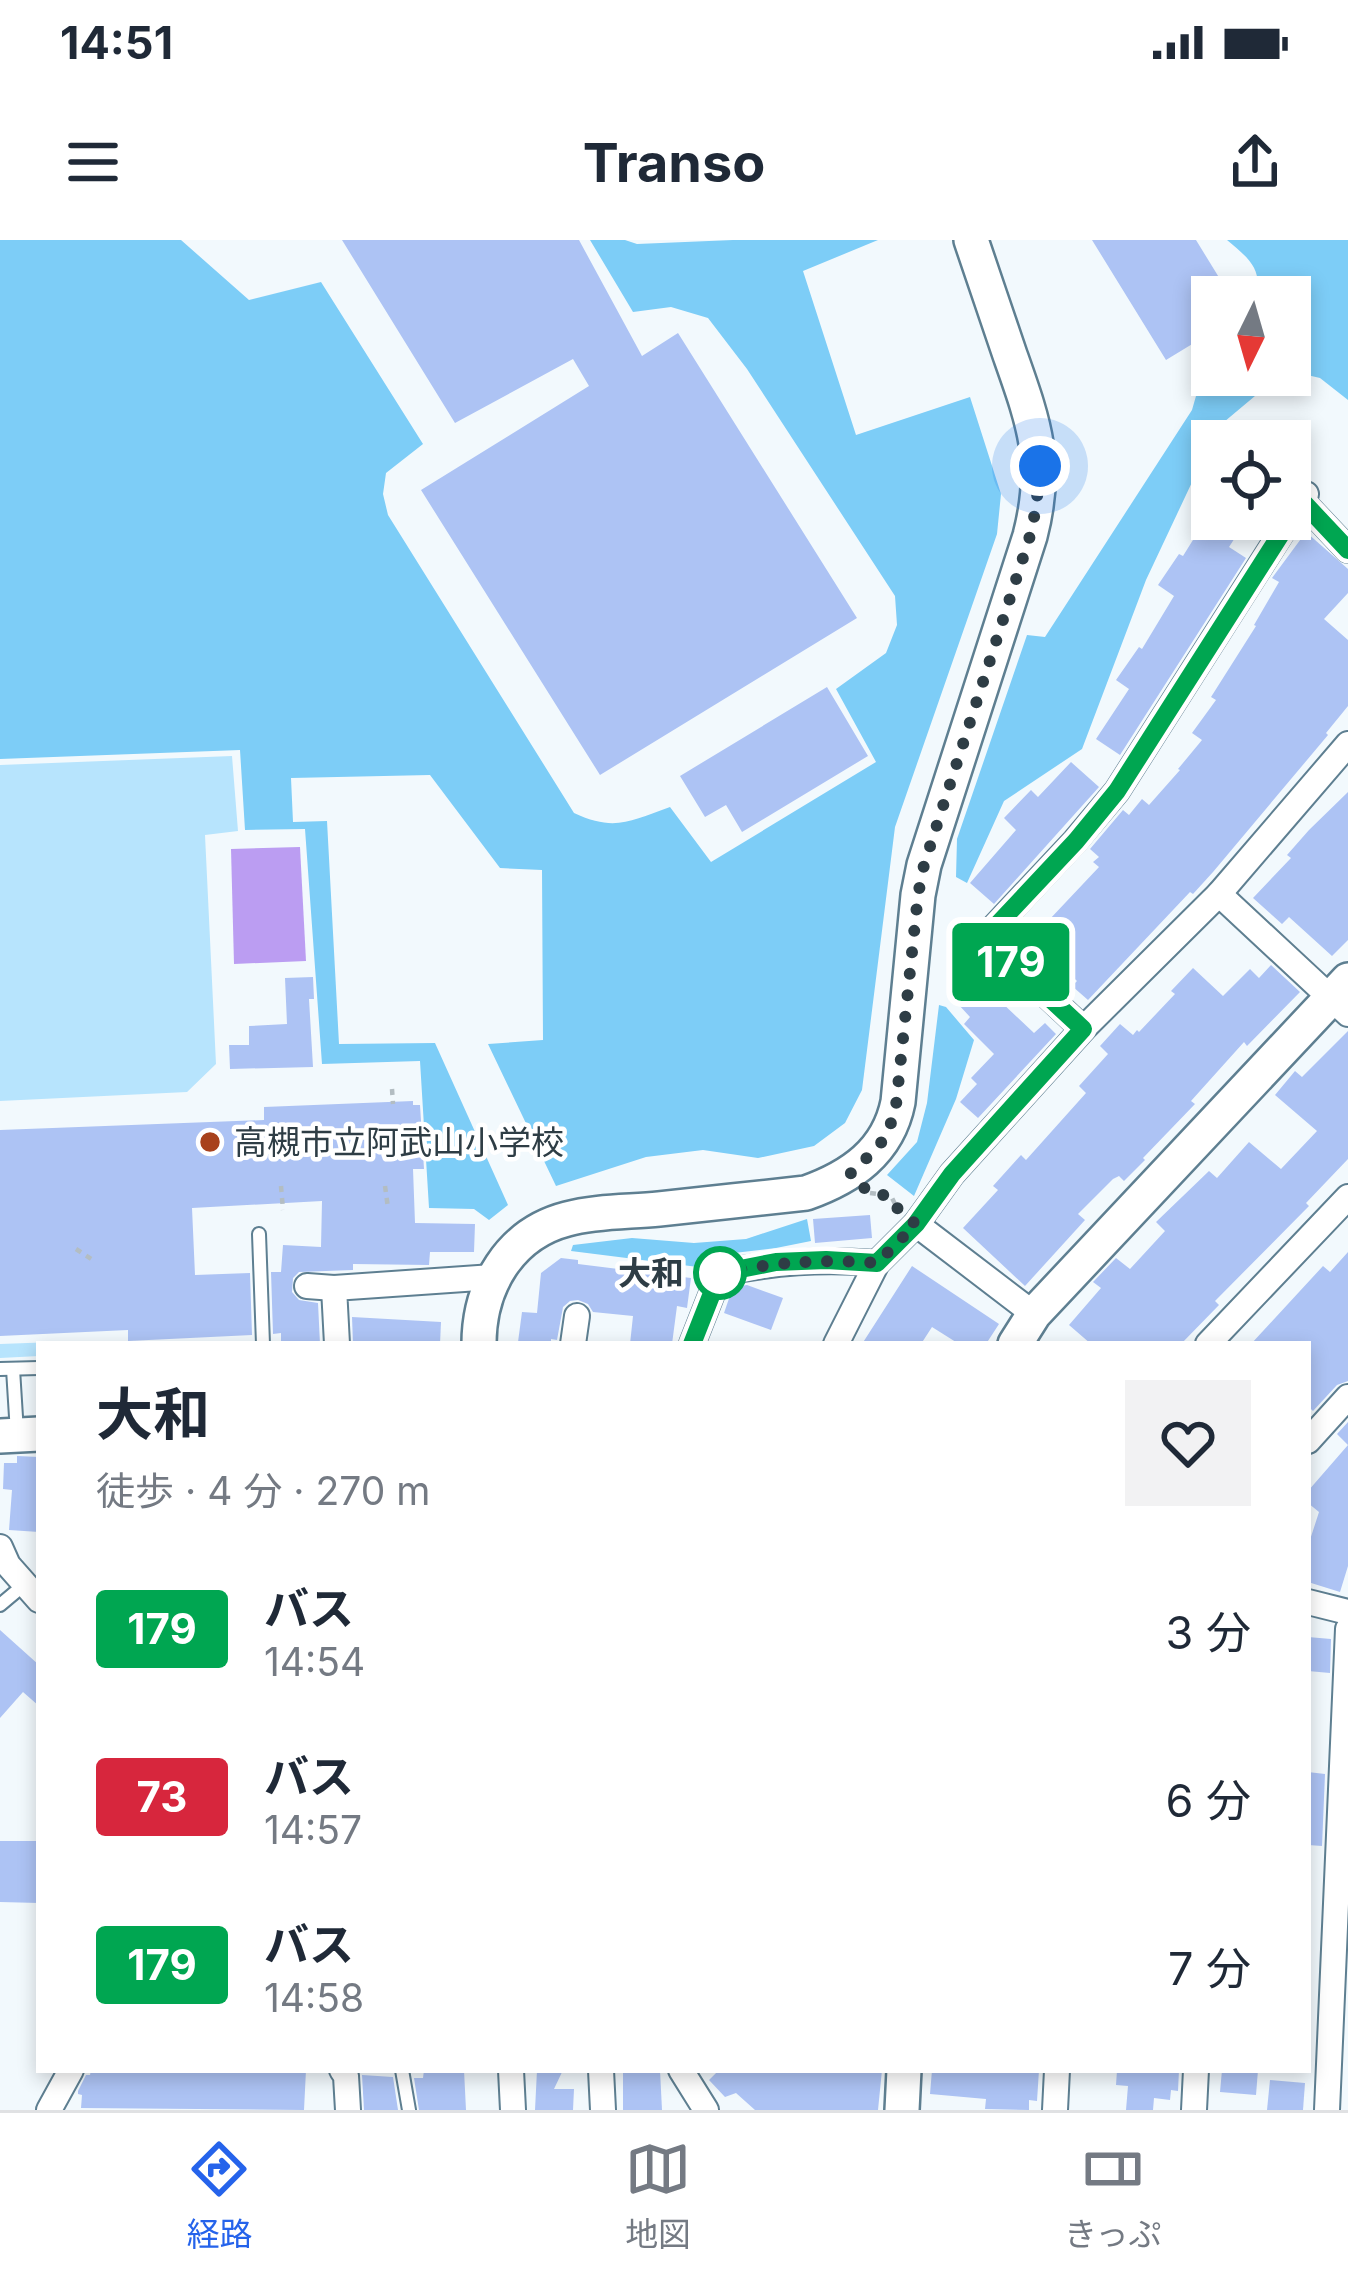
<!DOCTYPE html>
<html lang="ja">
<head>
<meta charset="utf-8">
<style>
	:root { --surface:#fff; --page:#f2f2f3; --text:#1f2937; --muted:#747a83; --line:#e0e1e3; --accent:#2563eb }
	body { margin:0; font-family:Inter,"Noto Sans JP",sans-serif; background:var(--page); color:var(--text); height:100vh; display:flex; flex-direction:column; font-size:45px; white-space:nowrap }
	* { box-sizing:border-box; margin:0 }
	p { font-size:39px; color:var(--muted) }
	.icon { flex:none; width:66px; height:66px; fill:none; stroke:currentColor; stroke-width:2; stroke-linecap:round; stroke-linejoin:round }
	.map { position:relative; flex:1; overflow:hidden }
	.panel { position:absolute; left:36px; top:1101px; width:1275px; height:732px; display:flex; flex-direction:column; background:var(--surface); border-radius:0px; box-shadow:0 6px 18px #0003 }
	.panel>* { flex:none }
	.badge { padding:0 24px; border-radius:9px; font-size:42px; line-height:78px }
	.needle { width:78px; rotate:185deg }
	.controls { position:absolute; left:1191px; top:36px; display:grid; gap:24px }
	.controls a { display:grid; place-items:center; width:120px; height:120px; border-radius:0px; background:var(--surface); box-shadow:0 6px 18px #0003; font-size:60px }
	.you { position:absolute; width:60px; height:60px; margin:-30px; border:9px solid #fff; border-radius:50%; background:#1a73e8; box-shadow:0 0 0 18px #1a73e833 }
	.map>.badge { position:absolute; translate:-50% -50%; box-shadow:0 0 0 6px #fff }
	.round { display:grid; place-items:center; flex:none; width:126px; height:126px; border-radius:0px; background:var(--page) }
	.summary { display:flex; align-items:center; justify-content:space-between; height:204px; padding:0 60px }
	h1 { font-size:57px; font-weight:700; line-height:90px }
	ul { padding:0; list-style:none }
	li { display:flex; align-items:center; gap:36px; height:168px; padding:0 60px }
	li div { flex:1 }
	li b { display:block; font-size:45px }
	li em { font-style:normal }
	li .badge { min-width:132px; font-weight:700; text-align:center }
	.status { display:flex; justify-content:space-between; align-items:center; height:84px; padding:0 60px; background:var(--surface); direction:ltr }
	.status svg { height:33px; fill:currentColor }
	header { display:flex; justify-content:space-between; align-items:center; height:156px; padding:0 60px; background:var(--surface); font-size:54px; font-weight:700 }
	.dock { display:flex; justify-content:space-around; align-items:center; height:168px; border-top:3px solid var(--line); background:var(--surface); font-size:33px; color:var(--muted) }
	.dock a { display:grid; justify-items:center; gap:6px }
	.dock .current { color:var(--accent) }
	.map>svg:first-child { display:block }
</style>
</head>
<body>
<div class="status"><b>14:51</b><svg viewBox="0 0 49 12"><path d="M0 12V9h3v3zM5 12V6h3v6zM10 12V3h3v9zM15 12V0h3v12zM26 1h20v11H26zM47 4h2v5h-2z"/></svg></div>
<header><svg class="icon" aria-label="menu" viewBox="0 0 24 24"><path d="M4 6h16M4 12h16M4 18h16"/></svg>Transo<svg class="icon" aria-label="share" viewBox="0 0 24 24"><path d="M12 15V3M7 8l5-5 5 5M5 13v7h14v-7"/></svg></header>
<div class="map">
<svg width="1348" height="1870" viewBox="0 0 1348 1870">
	<rect width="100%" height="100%" fill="#f2f9fd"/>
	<g fill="#b7e4fd">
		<polygon points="232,516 238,591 205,595 216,824 187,852 0,861 0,525"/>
		<polygon points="55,1102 39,1104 39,1116 0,1118 0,1104"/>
	</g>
	<g fill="#7dcdf7">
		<path d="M0,0H181L249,60L321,42L423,204L386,233L383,254L388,275L574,573C615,592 630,581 670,567L711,622L876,522L836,449L886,413L897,385L895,356L747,129L708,78L671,67L633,72L590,0H625L637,4L733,0H878L803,31L856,195L970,157L1001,254L997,294L895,587L862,850L845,883L814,906L758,918L703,910L646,917L556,946L488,804L543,800L542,630L500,628L430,535L291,538L293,582L327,581L339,804L435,803L508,965L489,980L474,969L429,968L420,821L322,824L305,589L245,590L240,510L0,519Z"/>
		<path d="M1227,0H1348V160L1320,138L1290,131V57H1257C1262,27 1248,18 1227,0Z"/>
		<polygon points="1212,126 1212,135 1280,135 1218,187 1146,340 1082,509 1004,561 967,643 956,637 957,599 1027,395 1045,397 1192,170 1202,135"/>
		<polygon points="939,765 946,767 974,800 956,859 914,956 887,935 917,902 927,863"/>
		<polygon points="807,979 811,1001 776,1008 717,1015 706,1028 571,1011 573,1005 632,998 694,1003 746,999"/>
	</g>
	<polygon fill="#bb9df2" points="300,607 306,721 234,724 231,609"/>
	<g fill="#adc3f4">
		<polygon points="342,0 579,0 642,116 678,93 857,378 600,535 421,250 589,146 573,119 455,183"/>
		<polygon points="1092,0 1196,0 1231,57 1212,57 1212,92 1166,120"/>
		<polygon points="1206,279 1229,279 1242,287 1229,307 1246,318 1120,515 1096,499 1129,449 1116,440 1139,407 1142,409 1174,356 1158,345 1179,314 1183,316"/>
		<polygon points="1306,292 1348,329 1348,353 1324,379 1348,400 1348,466 1326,493 1328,495 1213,632 1193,654 1190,652 1088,760 1072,746 1077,741 1032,698 1099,627 1093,622 1099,617 1090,609 1123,570 1129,575 1142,559 1149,565 1180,530 1178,529 1202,500 1192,493 1216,460 1211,457 1256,386 1254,385 1279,342 1272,338"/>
		<polygon points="827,447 868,516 742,592 726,565 705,577 680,536"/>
		<polygon points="1071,522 1099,547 994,664 970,643 1016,590 1004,578 1031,550 1038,557"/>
		<polygon points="1348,552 1348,700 1332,716 1289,677 1282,684 1253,658 1291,618 1287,615 1309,590"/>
		<polygon points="1271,725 1300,752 1247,806 1244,802 1191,861 1195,864 1143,918 1145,920 1124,941 1119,936 1113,939 1078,974 1085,980 1025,1046 963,988 998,950 993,946 1021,915 1026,920 1086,853 1079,846 1108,814 1100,806 1120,784 1133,795 1137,790 1139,792 1175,754 1171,751 1193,728 1223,756 1250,729 1259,738"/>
		<polygon points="313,737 314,759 309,759 313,827 230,829 229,805 249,805 249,786 287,784 285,738"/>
		<polygon points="980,742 1034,793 1045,783 1056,794 978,878 960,862 977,844 971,838 994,814 964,784 970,777 958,764"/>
		<polygon points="1348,791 1348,919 1306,963 1309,966 1215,1061 1219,1065 1181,1104 1091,1104 1069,1085 1101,1048 1093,1042 1116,1018 1130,1029 1165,991 1156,982 1209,931 1217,938 1249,902 1281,929 1317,891 1275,855 1295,831 1302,837"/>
		<polygon points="413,861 413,865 420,865 424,929 413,929 415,983 475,984 474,1012 430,1012 429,1025 353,1024 353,1030 299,1032 293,1038 292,1052 299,1060 318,1063 320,1104 281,1104 281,1093 273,1094 271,1032 281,1032 283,1005 321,1007 322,961 192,968 195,1035 250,1033 252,1095 128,1101 128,1090 0,1096 0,890 264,880 264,867"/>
		<polygon points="870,975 872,998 815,1003 813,979"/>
		<polygon points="1348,1012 1348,1141 1337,1145 1313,1171 1308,1166 1308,1104 1251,1104 1323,1026 1330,1032"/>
		<polygon points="561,1018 578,1020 578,1024 691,1038 687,1068 677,1066 672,1104 630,1104 633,1076 593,1072 588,1064 578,1060 570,1061 563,1067 557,1100 551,1099 551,1104 518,1102 522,1072 537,1073 541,1033"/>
		<polygon points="912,1026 999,1084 986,1104 959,1104 932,1087 921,1104 862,1104"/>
		<polygon points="747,1045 783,1058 771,1090 724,1073 733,1047"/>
		<polygon points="352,1077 441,1082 440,1104 353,1104"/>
		<polygon points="1348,1182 1348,1326 1340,1352 1308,1342 1308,1306 1319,1272 1308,1263 1308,1251 1348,1205 1337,1194"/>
		<polygon points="17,1216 39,1217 39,1292 9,1290 12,1250 3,1249 4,1223 17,1223"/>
		<polygon points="0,1390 39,1425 39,1466 23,1452 0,1478"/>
		<polygon points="1308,1397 1331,1399 1330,1433 1308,1431"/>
		<polygon points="1308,1532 1325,1534 1322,1606 1308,1605"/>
		<polygon points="0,1601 39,1601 39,1663 0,1662"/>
		<polygon points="91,1830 212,1830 212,1832 306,1830 304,1870 81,1868 82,1855 78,1854 78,1851 86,1835 90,1835"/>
		<polygon points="424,1830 464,1830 466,1870 419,1870 414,1838 423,1838"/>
		<polygon points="537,1830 563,1830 554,1849 574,1849 573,1870 535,1870"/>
		<polygon points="623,1830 660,1830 662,1870 623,1870"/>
		<polygon points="719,1830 882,1830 878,1870 755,1870 736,1853 725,1857 709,1840"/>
		<polygon points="932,1830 1039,1830 1037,1861 1029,1860 1029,1870 985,1869 986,1859 930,1854"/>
		<polygon points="1117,1830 1179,1830 1178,1851 1171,1850 1170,1860 1154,1858 1153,1870 1126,1870 1128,1846 1116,1845"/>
		<polygon points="1222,1830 1258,1830 1256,1855 1220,1852"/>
		<polygon points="362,1835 393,1837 398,1870 364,1870"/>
		<polygon points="1270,1840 1305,1843 1303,1870 1267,1870"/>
	</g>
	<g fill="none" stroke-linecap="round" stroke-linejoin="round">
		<defs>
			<g id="lane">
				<polyline points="259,994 263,1104"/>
				<polyline points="0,1129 39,1128"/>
				<polyline points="13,1129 17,1193"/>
				<polyline points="0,1365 25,1344"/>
				<polyline points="402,1830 409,1870"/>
			</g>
			<g id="street">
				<polyline points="1302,261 1348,310"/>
				<polyline points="1219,654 1348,774"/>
				<polyline points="1083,789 985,697 1075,601 1117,551 1306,254"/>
				<polyline points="916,984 1034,1074"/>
				<polyline points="307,1046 334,1048"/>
				<polyline points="337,1104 334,1048 493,1037"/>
				<polyline points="573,1104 577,1076"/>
				<path d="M692,1104L720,1033C777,1022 819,1019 877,1023"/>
				<polyline points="836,1104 877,1023 916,984 952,934 1083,789 1219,654 1348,504"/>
				<polyline points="1208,1104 1348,957"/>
				<polyline points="1308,1201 1348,1157"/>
				<polyline points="0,1307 8,1325 39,1360"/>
				<polyline points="1308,1362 1348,1372"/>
				<polyline points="342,1830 346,1836 348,1870"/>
				<polyline points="511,1830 513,1870"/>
				<polyline points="601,1830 603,1870"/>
				<polyline points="681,1830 706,1870"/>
				<polyline points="49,1870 71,1830"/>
				<polyline points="1055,1870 1057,1830"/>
				<polyline points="1194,1870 1196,1830"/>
				<polyline points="1327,1870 1348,1389"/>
			</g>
			<g id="secondary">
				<path d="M479,1104C479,1047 509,994 567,979C596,971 629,972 659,969C708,964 757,958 806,953C851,937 888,912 898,862L918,655L924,625L1030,296C1049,223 1034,183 1010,115C997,77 984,38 971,0"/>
				<polyline points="1015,1104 1034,1074 1348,740"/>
				<polyline points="0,1196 39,1194"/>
				<polyline points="902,1870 904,1830"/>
			</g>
		</defs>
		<use href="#lane" stroke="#5e7f91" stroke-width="16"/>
		<use href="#street" stroke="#5e7f91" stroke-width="28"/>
		<use href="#secondary" stroke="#5e7f91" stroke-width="38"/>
		<g stroke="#b3bdc2" stroke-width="4.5" stroke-dasharray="6 6" stroke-linecap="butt">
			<polyline points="392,849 393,864"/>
			<polyline points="281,946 283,970"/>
			<polyline points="385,946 388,968"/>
			<polyline points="870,953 891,956 898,970"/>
			<polyline points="76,1009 93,1020"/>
		</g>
		<use href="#lane" stroke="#fff" stroke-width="12"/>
		<use href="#street" stroke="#fff" stroke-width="24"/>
		<use href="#secondary" stroke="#fff" stroke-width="33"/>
	</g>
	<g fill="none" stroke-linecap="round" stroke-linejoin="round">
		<defs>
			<polyline id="line" points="692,1104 720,1033 776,1022 826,1020 877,1023 916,984 952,934 1083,789 985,698 1076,601 1117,551 1302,261 1348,310"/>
		</defs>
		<use href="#line" stroke="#fff" stroke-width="27"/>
		<use href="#line" stroke="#00a651" stroke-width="18"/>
		<path stroke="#2e3d45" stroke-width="12" stroke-dasharray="0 21.6" d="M720,1033C778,1022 818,1019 877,1023L916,984L899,971L891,956L868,953L858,939L850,934L880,905L895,875L918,655L924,625L1030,296L1036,268L1040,226"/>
	</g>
	<circle fill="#a8411c" stroke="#fff" stroke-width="4.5" cx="210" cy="902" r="12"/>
	<circle fill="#fff" stroke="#00a651" stroke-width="6" cx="720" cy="1033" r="24"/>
	<g text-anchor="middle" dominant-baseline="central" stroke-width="9" stroke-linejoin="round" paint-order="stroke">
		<g font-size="33" fill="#2e3d45" stroke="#fff" text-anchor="start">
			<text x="234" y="902">高槻市立阿武山小学校</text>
		</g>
		<g font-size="33" font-weight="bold" fill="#2e3d45" stroke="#fff" text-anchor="end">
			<text x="684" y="1033">大和</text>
		</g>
	</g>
</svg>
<div class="controls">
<a><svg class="needle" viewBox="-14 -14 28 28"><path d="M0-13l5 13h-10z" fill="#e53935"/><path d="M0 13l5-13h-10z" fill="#747a83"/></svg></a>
<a><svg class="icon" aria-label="locate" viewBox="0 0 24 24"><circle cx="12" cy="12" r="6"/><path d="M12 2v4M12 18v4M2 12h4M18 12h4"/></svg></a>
</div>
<div class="you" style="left:1040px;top:226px"></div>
<b class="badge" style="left:1011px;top:722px;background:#00a651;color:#fff">179</b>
<section class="panel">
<div class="summary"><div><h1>大和</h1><p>徒歩 · 4 分 · 270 m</p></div><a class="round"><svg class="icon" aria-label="heart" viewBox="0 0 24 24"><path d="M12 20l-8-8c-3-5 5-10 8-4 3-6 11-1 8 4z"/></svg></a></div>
<ul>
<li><span class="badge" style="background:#00a651;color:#fff">179</span><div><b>バス</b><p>14:54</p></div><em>3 分</em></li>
<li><span class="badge" style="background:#d7263d;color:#fff">73</span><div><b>バス</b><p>14:57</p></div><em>6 分</em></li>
<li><span class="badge" style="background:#00a651;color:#fff">179</span><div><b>バス</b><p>14:58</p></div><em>7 分</em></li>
</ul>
</section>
</div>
<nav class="dock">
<a class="current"><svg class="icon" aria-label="directions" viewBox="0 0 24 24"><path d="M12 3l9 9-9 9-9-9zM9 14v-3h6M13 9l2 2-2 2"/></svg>経路</a>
<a><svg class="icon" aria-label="map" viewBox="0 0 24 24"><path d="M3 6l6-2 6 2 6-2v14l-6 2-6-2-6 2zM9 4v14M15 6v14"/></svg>地図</a>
<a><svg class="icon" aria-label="tickets" viewBox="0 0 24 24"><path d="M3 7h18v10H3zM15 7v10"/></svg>きっぷ</a>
</nav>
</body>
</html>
